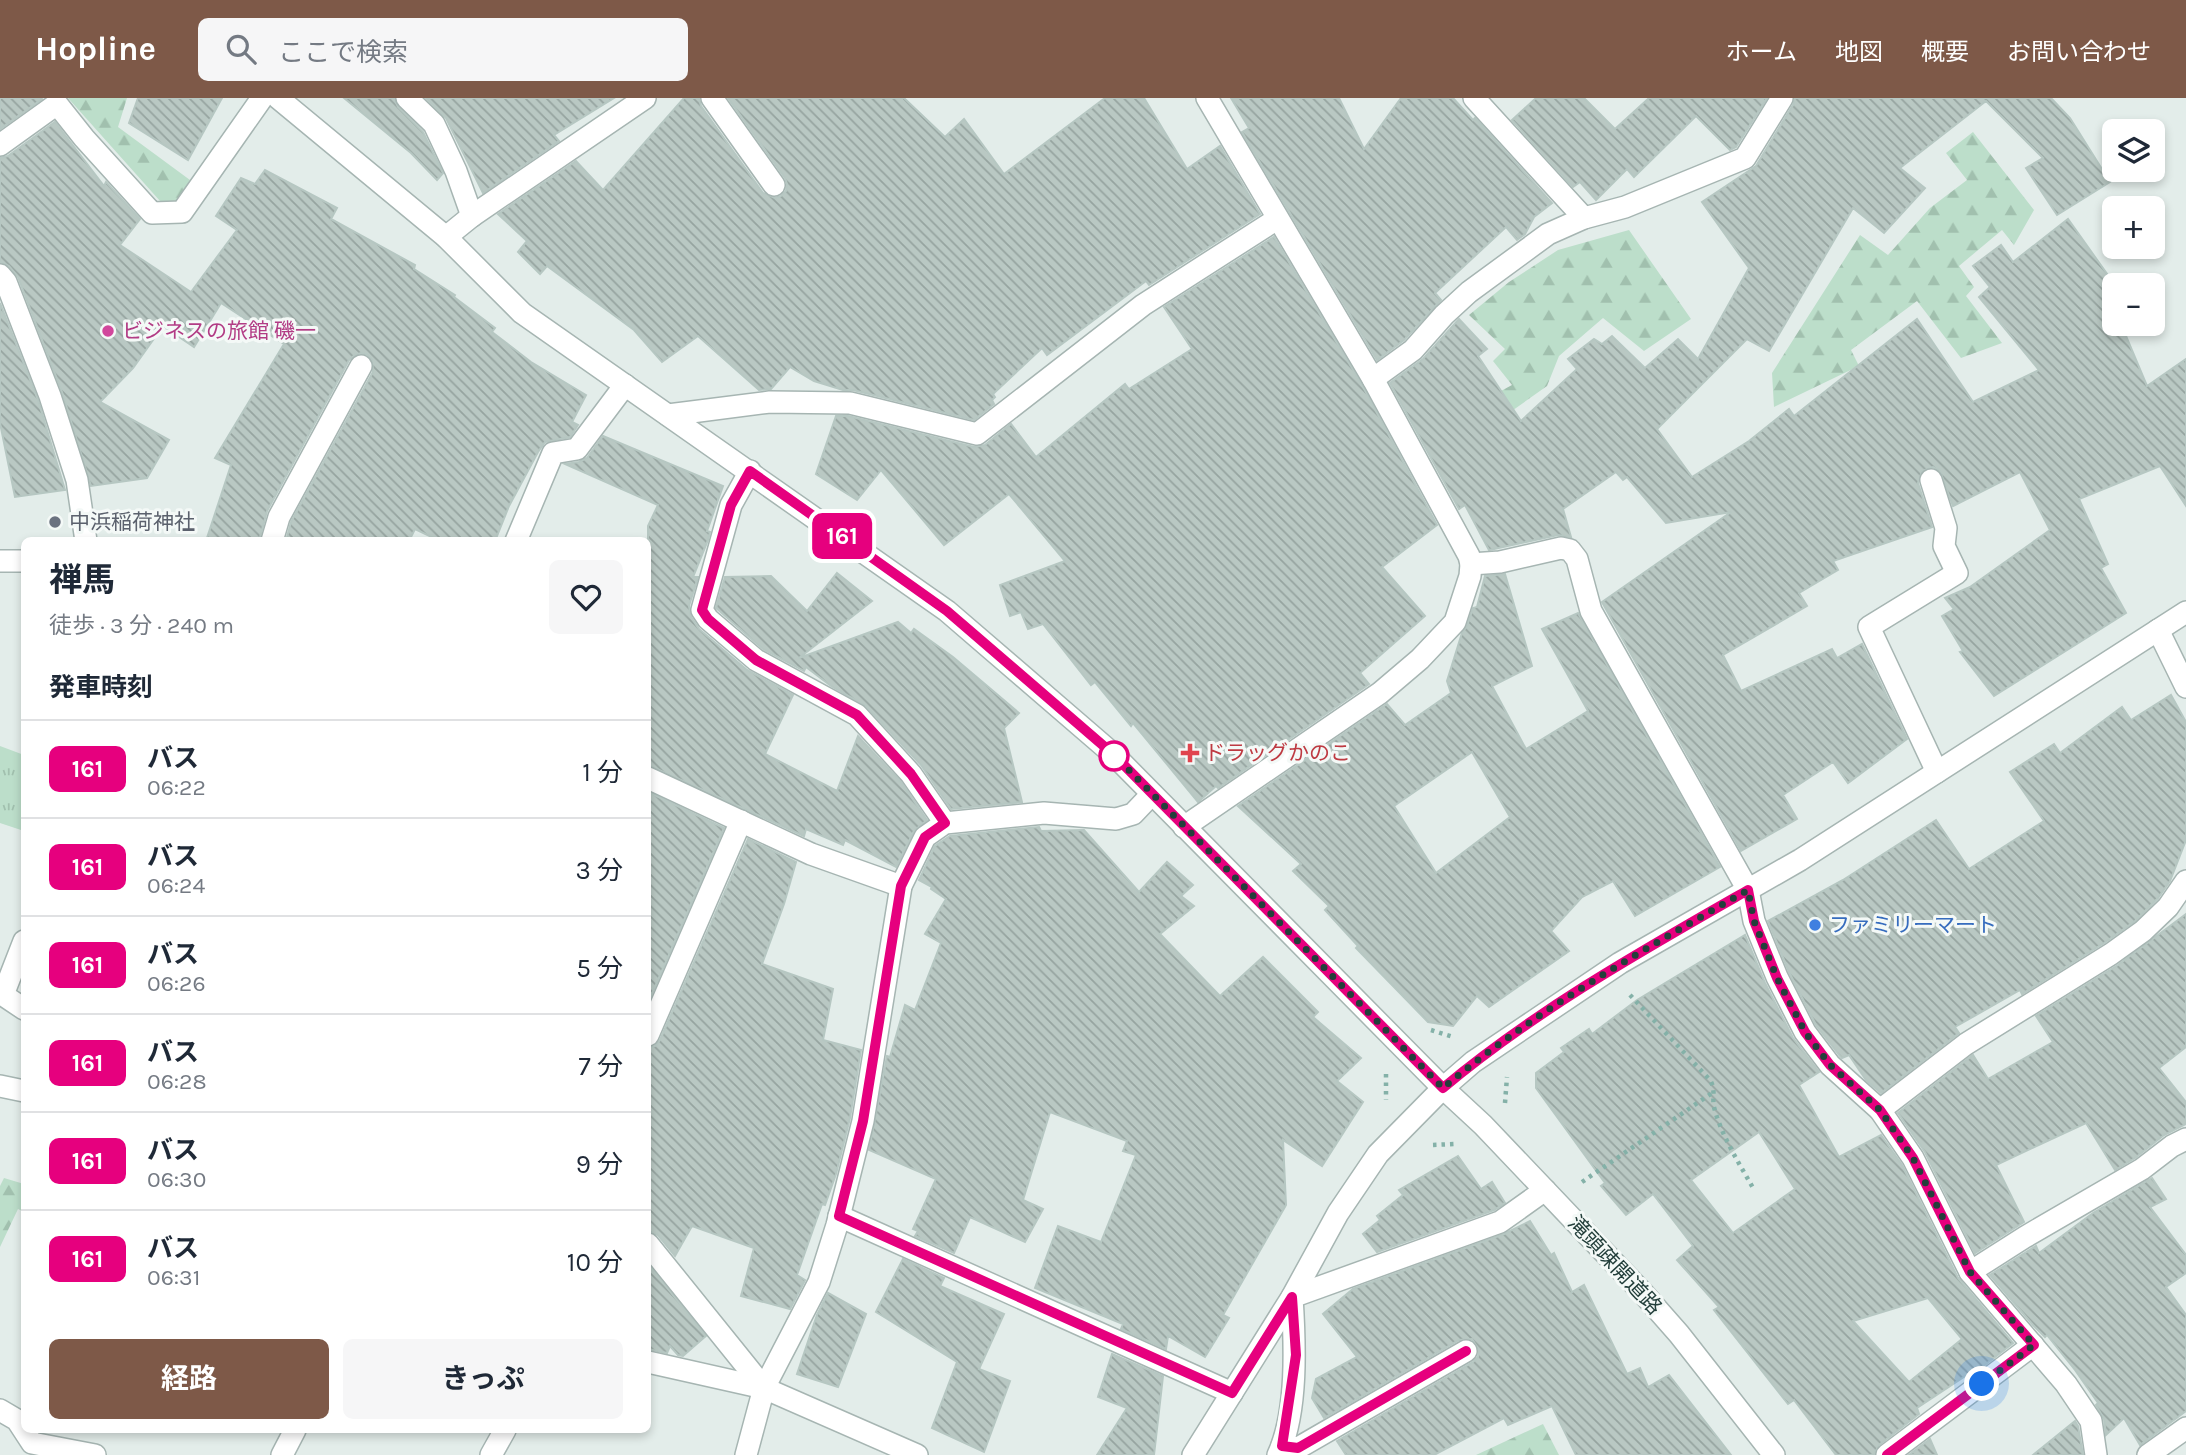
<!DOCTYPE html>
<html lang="ja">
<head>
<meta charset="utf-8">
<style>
	:root { --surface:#fff; --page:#f6f6f7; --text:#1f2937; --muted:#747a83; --line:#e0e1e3; --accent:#7e5948 }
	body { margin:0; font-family:Karla,"Noto Sans JP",sans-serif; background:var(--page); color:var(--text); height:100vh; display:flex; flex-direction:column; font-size:26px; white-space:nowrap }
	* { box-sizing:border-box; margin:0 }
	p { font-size:23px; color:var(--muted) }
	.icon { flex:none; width:38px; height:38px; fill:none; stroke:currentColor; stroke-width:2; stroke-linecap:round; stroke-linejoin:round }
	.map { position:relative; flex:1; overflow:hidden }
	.side { position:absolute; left:21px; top:439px; width:630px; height:896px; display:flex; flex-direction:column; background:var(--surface); border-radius:10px; box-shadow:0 4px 10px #0003 }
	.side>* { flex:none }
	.badge { padding:0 14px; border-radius:10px; font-size:24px; line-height:46px }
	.fabs { position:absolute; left:2102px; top:21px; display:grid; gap:14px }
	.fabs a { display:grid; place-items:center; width:63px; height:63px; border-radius:10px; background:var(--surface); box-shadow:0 4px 10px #0003; font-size:35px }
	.you { position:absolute; width:35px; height:35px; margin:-18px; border:5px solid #fff; border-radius:50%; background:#1a73e8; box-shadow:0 0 0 10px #1a73e833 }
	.map>.badge { position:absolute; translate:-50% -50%; box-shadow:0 0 0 4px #fff }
	h2 { padding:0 28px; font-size:26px; line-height:63px }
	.round { display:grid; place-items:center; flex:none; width:74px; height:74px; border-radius:10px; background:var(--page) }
	.summary { display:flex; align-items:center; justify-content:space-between; height:119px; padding:0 28px }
	h1 { font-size:33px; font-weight:700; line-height:52px }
	.action { display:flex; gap:14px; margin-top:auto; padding:14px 28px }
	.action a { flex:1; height:80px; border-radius:10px; background:var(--accent); color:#fff; font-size:28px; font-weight:700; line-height:80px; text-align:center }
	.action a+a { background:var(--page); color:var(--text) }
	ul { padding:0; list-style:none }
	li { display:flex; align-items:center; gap:21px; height:98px; padding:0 28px; border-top:2px solid var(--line) }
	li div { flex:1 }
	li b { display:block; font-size:26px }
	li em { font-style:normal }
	li .badge { min-width:77px; font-weight:700; text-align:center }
	header { display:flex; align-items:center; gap:42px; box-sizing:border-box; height:98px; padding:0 35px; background:var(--accent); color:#fff }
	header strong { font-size:33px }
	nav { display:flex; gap:38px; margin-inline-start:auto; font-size:24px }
	.search { width:490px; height:63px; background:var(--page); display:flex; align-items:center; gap:18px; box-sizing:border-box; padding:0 24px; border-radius:10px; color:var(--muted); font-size:26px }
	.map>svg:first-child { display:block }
</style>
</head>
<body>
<header>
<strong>Hopline</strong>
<div class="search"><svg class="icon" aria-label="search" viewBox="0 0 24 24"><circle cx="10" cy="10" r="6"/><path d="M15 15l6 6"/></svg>ここで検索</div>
<nav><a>ホーム</a><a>地図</a><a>概要</a><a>お問い合わせ</a></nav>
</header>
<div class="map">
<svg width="2186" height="1357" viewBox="0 0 2186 1357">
	<defs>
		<pattern id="grass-tufts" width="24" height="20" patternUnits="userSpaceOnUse" patternTransform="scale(1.75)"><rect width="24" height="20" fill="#bcdeca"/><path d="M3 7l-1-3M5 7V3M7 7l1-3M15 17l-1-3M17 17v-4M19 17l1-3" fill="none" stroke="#a1c0ae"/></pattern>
		<pattern id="forest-firs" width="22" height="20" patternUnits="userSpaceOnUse" patternTransform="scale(1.75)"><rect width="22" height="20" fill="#bcdeca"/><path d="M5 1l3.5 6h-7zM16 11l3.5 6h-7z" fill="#a1c0ae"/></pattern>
		<pattern id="building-back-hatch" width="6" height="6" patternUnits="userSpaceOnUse" patternTransform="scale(1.75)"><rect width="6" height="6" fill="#b9c8c3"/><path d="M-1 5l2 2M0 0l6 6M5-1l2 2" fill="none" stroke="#96a4a0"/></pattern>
	</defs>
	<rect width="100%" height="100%" fill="#e3edea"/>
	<polygon fill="url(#grass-tufts)" points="0,648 24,657 24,733 0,725"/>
	<g fill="url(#forest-firs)">
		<polygon points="68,0 127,0 118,29 190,82 177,104 160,103"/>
		<polygon points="1973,34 2034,112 2014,147 2002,132 1959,168 1974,189 1966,198 2002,245 1961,260 1917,203 1851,252 1859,268 1774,309 1772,275 1860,137 1888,157 1930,110 1967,82 1946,55"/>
		<polygon points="1629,132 1691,221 1644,253 1603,220 1559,258 1547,288 1499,322 1486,301 1512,287 1493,263 1505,251 1469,217 1509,184 1558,152"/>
		<polygon points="4,1080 24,1086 24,1114 18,1111 0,1149 0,1088"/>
		<polygon points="1543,1326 1559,1357 1476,1357"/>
	</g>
	<g fill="url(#building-back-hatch)" stroke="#b6c7c2" stroke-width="2" fill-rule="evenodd">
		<polygon points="0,0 41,0 42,1 0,31"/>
		<polygon points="138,0 222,0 188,62 129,25"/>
		<polygon points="344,0 394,0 398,9 423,34 443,75 437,82 411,55"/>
		<polygon points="426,0 614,0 554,37 559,43 483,95 446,20"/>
		<polygon points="684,0 699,0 701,8 763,95 775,100 781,98 786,93 787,86 785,80 728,0 904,0 945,39 964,21 1004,76 1105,0 1144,0 1187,71 1220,48 1260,116 1149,187 1146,183 1047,257 1042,250 993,296 995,299 992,302 994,306 974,322 853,292 843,292 814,283 790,269 771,291 759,292 698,238 662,264 634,232 547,168 540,176 518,154 527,143 498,116 576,63 603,92"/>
		<polygon points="1231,0 1339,0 1364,51 1401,0 1453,0 1473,22 1475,20 1552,105 1534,119 1525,136 1517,142 1506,129 1435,195 1441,202 1404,242 1377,262 1242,34 1249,30"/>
		<polygon points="1536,0 1584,0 1615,31 1649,0 1767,0 1736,49 1730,52 1696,18 1634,79 1627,71 1596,102 1580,84 1573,89 1512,22"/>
		<polygon points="1795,0 2051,0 2070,20 2110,84 2057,117 2026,70 2043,60 1986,3 1900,70 1925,90 1884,135 1853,110 1769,253 1747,241 1657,331 1692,379 1749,343 1789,311 1794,318 1917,221 1973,304 2039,272 1979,199 1990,189 1973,168 2001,147 2013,164 2068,121 2115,187 2105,187 2114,209 2114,226 2121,226 2147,288 2186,261 2186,408 2160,368 2079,401 2108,466 2101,470 2126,515 1994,598 1960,554 1963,553 1942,518 1954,511 1945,500 1970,489 2050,432 2020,374 1953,408 1940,373 1933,369 1922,373 1918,385 1932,429 1833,463 1838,472 1799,495 1807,508 1723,557 1741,593 1832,551 1837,560 1862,546 1907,641 1848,685 1833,664 1783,697 1797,721 1741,753 1602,504 1731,414 1666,425 1627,379 1623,382 1616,374 1563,411 1571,439 1558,437 1489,452 1465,407 1459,411 1390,285 1423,261 1459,221 1487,251 1478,258 1521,323 1577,271 1568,261 1594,241 1602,246 1612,238 1645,270 1678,241 1698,261 1749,170 1702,104 1756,68 1793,7"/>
		<polygon points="55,24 104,88 106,84 140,121 120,147 191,194 237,132 216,118 241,80 255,86 265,72 337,110 331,121 415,167 414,171 455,197 454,199 495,230 492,234 531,264 586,297 572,324 578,327 570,339 545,344 538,354 509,408 495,443 440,443 415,431 409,443 286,443 291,424 373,274 372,262 368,257 361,255 355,257 349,262 267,413 259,443 206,443 231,367 215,360 284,246 221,205 194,249 163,228 133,270 100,304 169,342 147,380 91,388 62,294 18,179 9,168 0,164 0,60 8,58"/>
		<polygon points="1274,139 1362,287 1437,427 1382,469 1425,518 1360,575 1369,586 1218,690 1216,688 1198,704 1133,625 1131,628 1095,584 1091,587 1043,526 1028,531 1021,514 1010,518 1000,487 1065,463 1009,396 944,447 881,372 857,402 816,376 836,318 848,318 974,349 985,347 1011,326 1036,359 1125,286 1129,291 1192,251 1164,209"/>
		<polygon points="0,205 38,302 65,392 15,399 0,325"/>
		<polygon points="603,338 723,388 707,433 710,434 708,442 693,479 698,479 689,508 691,519 699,531 747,572 793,597 765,656 837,693 858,638 901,684 927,722 914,733 896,769 845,742 843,747 806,731 804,738 648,667 648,428 658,407 565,366 579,364 587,360"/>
		<polygon points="837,475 872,503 799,560 898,524 911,535 914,531 953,559 1019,615 1004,630 1022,704 951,711 921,667 866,608 831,588 806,569 804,573 763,551 716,510 725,479 771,478 807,513"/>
		<path d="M1505,476L1532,568L1492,588L1526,651L1588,613L1542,531L1578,515L1720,769L1635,818L1613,783L1582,799L1551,833L1569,853L1489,909L1477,898L1453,928L1428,924L1356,850L1358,848L1325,812L1329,808L1293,773L1301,766L1238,708L1387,606L1405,627L1451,595L1447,583L1462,535L1467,528L1473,510L1477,509L1485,478ZM1472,654L1510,719L1436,775L1394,708Z"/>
		<polygon points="2171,597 2186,624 2186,742 2170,783 2158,800 2135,823 2104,845 2022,896 2020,892 1955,929 1959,935 1881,995 1866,982 1849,957 1842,960 1840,958 1816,927 1789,874 1768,823 1843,782 1936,722 1969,771 2044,723 2010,674 2054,646 2060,655 2122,609 2131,622"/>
		<polygon points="648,694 724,730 648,905"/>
		<polygon points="1039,729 1041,733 1084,732 1139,794 1167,764 1193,787 1181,798 1194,808 1160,836 1220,898 1263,859 1318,914 1313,919 1361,960 1337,983 1363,1004 1322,1068 1283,1042 1286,1107 1223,1217 1229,1220 1205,1259 1168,1238 1166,1251 1121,1231 1123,1226 1035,1190 1058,1128 1101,1144 1136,1057 1123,1053 1127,1043 1050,1014 1023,1102 1043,1111 1025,1144 970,1119 954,1155 915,1138 918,1133 913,1131 936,1081 869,1052 887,958 890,959 905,907 915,912 941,845 925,836 946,801 931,791 932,789 919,782 935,748 950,738"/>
		<polygon points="748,741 796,764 784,806 762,866 833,891 823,942 861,952 850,1020 836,1076 825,1107 822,1106 797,1177 805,1182 790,1211 741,1198 754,1150 692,1128 675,1158 658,1137 648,1133 648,950 655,948 660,942"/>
		<polygon points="2186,816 2186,949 2159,970 2186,1004 2186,1026 2164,1037 2135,1060 2115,1072 2086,1025 1996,1067 2024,1124 1975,1155 1925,1054 1898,1015 1973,957 1988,981 2053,944 2036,918 2118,867"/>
		<path d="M1745,837L1765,885L1793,940L1819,974L1799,987L1839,1059L1881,1037L1902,1067L1958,1180L2013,1245L1977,1273L1976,1271L1917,1310L1919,1316L1879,1347L1874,1357H1836L1794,1302L1788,1306L1714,1212L1719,1209L1677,1162L1693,1148L1653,1096L1626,1117L1601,1088L1605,1085L1536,990V975L1564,954L1561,950L1589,931L1592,936L1637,902ZM1759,1034L1795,1091L1733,1135L1691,1082ZM1928,1200L1962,1241L1909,1284L1853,1223Z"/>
		<polygon points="1458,1058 1481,1091 1492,1084 1505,1105 1494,1112 1377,1154 1363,1136 1380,1122 1377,1118 1403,1097 1399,1092"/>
		<polygon points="2152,1080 2166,1101 2150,1109 2186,1157 2186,1175 2166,1189 2186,1217 2186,1313 2140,1347 2124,1320 2106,1337 2104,1321 2096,1307 2098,1305 2075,1272 2047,1237 2045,1239 2033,1227 1990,1177 2036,1148 2039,1155 2093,1115"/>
		<polygon points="1530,1123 1551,1157 1554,1155 1572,1194 1584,1187 1627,1276 1640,1270 1648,1289 1669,1277 1731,1357 1576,1357 1552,1308 1508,1327 1504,1320 1434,1357 1346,1357 1337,1343 1473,1264 1478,1259 1479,1252 1472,1241 1459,1242 1324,1320 1312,1300 1316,1281 1357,1259 1323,1216 1353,1191 1504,1136"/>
		<polygon points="903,1161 944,1180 940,1188 1004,1216 979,1271 1010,1283 984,1354 932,1330 957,1264 876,1214"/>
		<polygon points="648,1166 706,1238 683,1258 678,1257 670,1248 667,1255 648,1251"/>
		<polygon points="828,1195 866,1216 838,1289 797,1276 817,1217"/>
		<polygon points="1112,1256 1163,1278 1154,1357 1097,1357 1127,1310 1098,1299"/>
		<polygon points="2075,1323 2078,1328 2083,1357 2033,1357"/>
		<polygon points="1930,1341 1937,1357 1909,1357"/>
	</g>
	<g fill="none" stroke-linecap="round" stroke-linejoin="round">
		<defs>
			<g id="minor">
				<polyline points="278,0 446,139 522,215 947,513 1113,656 1443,990 1483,1027 1642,1194 1679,1236 1774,1357"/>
				<polyline points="407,0 434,26 456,73 472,118"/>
				<polyline points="712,0 774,87"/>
				<polyline points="1474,0 1584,120"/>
				<polyline points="0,47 57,6 84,40 152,115 182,114 262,0"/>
				<polyline points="446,139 472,118 645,0"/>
				<polyline points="0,177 6,184 50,298 77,382 86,443"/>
				<polyline points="1373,281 1413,252 1444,217 1469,194 1548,136 1584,120 1625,109 1745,60 1782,0"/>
				<polyline points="668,317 770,304 850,305 977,336 1143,207 1277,121"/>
				<polyline points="750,373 731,407 702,512 708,521 756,562 857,617 911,676 945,725"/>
				<polyline points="1931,382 1946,430 1944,448 1957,475 1869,529 1937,674"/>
				<polyline points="272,443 279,419 361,268"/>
				<polyline points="516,443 553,355 577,351 625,287"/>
				<polyline points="0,463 24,463"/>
				<polyline points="1471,466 1500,464 1561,450 1570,452 1577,461 1591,513 1748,792 1754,823 1777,879 1805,934 1830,967 1880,1012 1913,1060 1970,1174 2066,1286 2091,1323 2096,1357"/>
				<polyline points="2158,532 2186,589"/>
				<polyline points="648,680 811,756 901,788"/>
				<polyline points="1184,729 1380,595 1420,561 1455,524 1470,478 1471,466 1469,458 1373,281 1207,0"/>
				<polyline points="24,843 3,897 24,911"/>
				<polyline points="648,937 741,723"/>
				<polyline points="0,988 24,993"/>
				<polyline points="1880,1012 1966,946 2111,856 2143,833 2168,809 2186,783"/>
				<polyline points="839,1118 1232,1295"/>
				<polyline points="648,1146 764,1290"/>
				<polyline points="1970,1174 2025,1139 2142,1071 2172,1048 2186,1041"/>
				<polyline points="648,1264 764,1290 917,1357"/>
				<polyline points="0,1312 17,1322 32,1345 95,1357"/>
				<polyline points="1282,1348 1298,1350 1466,1253"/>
				<polyline points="282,1357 295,1332"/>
				<polyline points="491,1357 505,1332"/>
				<polyline points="746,1357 764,1290 819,1184 837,1127 863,1023 901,788 925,739 945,725 1044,715 1116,721 1133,716 1152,696"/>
				<polyline points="1193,1357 1292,1199 1338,1115 1378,1056 1443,990 1473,964 1620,865 1800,762 2186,514"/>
				<path d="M1278,1357C1298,1314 1295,1245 1292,1199L1500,1124L1545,1092"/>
				<polyline points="1887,1357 2033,1247"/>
				<polyline points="2148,1357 2186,1330"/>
			</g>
		</defs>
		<use href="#minor" stroke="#a6b5b2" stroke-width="24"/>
		<g stroke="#84b1a8" stroke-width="4.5" stroke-dasharray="3.5 5" stroke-linecap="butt">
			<path d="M1630,897L1710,982C1716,992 1712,999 1714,1009C1721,1037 1739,1065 1753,1090"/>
			<polyline points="1431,932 1453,939"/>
			<polyline points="1386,976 1386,1002"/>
			<polyline points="1505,1005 1507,979"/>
			<polyline points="1433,1047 1455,1046"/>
			<polyline points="1582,1084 1715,993"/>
		</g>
		<use href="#minor" stroke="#fff" stroke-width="21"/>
	</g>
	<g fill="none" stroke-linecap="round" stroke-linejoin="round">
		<defs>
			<path id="line" d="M1466,1253L1298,1350L1282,1348L1296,1257L1292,1199L1232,1295L839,1118L863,1023L901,788L925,739L945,725L911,676L857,617L756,562L708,521L702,512L731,407L750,373L947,513L1113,656L1443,990C1536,912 1643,852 1748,792L1754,823L1777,880L1805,934L1830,967L1880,1012L1913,1060L1970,1174L2034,1247L1887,1357"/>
		</defs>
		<use href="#line" stroke="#fff" stroke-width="16"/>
		<use href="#line" stroke="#e6007e" stroke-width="10"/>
		<path stroke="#233f3b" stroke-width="7" stroke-dasharray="0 12.6" d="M1114,658L1113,656L1443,990C1536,912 1643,852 1748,792L1754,823L1777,880L1805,934L1830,967L1880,1012L1913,1060L1970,1174L2034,1247L1982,1286"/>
	</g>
	<circle fill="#d1479c" stroke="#f4f9f7" stroke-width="2.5" cx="108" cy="233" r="7"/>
	<circle fill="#6b7280" stroke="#f4f9f7" stroke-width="2.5" cx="55" cy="424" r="7"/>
	<path fill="#e0444e" stroke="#f4f9f7" stroke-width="2.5" d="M1186.5 644.5h7v7h7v7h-7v7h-7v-7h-7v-7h7z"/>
	<circle fill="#fff" stroke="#e6007e" stroke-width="3.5" cx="1114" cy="658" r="14"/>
	<circle fill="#3f7fe0" stroke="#f4f9f7" stroke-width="2.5" cx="1815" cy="827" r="7"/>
	<g text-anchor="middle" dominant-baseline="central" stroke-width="6" stroke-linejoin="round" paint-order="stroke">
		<g font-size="21" fill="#b23c85" stroke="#f4f9f7" text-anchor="start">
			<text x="122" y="233">ビジネスの旅館 磯一</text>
		</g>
		<g font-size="21" fill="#5b616d" stroke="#f4f9f7" text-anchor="start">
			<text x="69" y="424">中浜稲荷神社</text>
		</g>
		<g font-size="21" fill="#be3a42" stroke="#f4f9f7" text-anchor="start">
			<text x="1204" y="655">ドラッグかのこ</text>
		</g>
		<g font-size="21" fill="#366cbe" stroke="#f4f9f7" text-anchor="start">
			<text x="1829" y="827">ファミリーマート</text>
		</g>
		<g font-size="21" fill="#233f3b" stroke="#f4f9f7">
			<text transform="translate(1615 1167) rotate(47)">滝頭疎開道路</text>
		</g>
	</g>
</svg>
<div class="fabs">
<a><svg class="icon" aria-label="layers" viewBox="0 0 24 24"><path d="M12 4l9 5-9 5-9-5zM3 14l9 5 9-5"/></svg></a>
<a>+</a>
<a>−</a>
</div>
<div class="you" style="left:1982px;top:1286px"></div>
<b class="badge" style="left:842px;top:438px;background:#e6007e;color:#fff">161</b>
<section class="side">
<div class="summary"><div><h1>禅馬</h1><p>徒歩 · 3 分 · 240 m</p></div><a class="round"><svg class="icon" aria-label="heart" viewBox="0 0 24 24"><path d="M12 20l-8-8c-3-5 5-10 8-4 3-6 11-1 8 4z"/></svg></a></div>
<h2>発車時刻</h2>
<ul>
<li><span class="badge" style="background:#e6007e;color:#fff">161</span><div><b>バス</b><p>06:22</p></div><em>1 分</em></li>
<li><span class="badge" style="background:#e6007e;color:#fff">161</span><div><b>バス</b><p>06:24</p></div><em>3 分</em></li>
<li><span class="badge" style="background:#e6007e;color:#fff">161</span><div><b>バス</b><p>06:26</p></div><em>5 分</em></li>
<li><span class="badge" style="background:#e6007e;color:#fff">161</span><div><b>バス</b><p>06:28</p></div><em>7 分</em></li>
<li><span class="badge" style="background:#e6007e;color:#fff">161</span><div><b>バス</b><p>06:30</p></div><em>9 分</em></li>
<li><span class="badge" style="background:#e6007e;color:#fff">161</span><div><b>バス</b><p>06:31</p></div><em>10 分</em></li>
</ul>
<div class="action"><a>経路</a><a>きっぷ</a></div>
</section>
</div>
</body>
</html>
